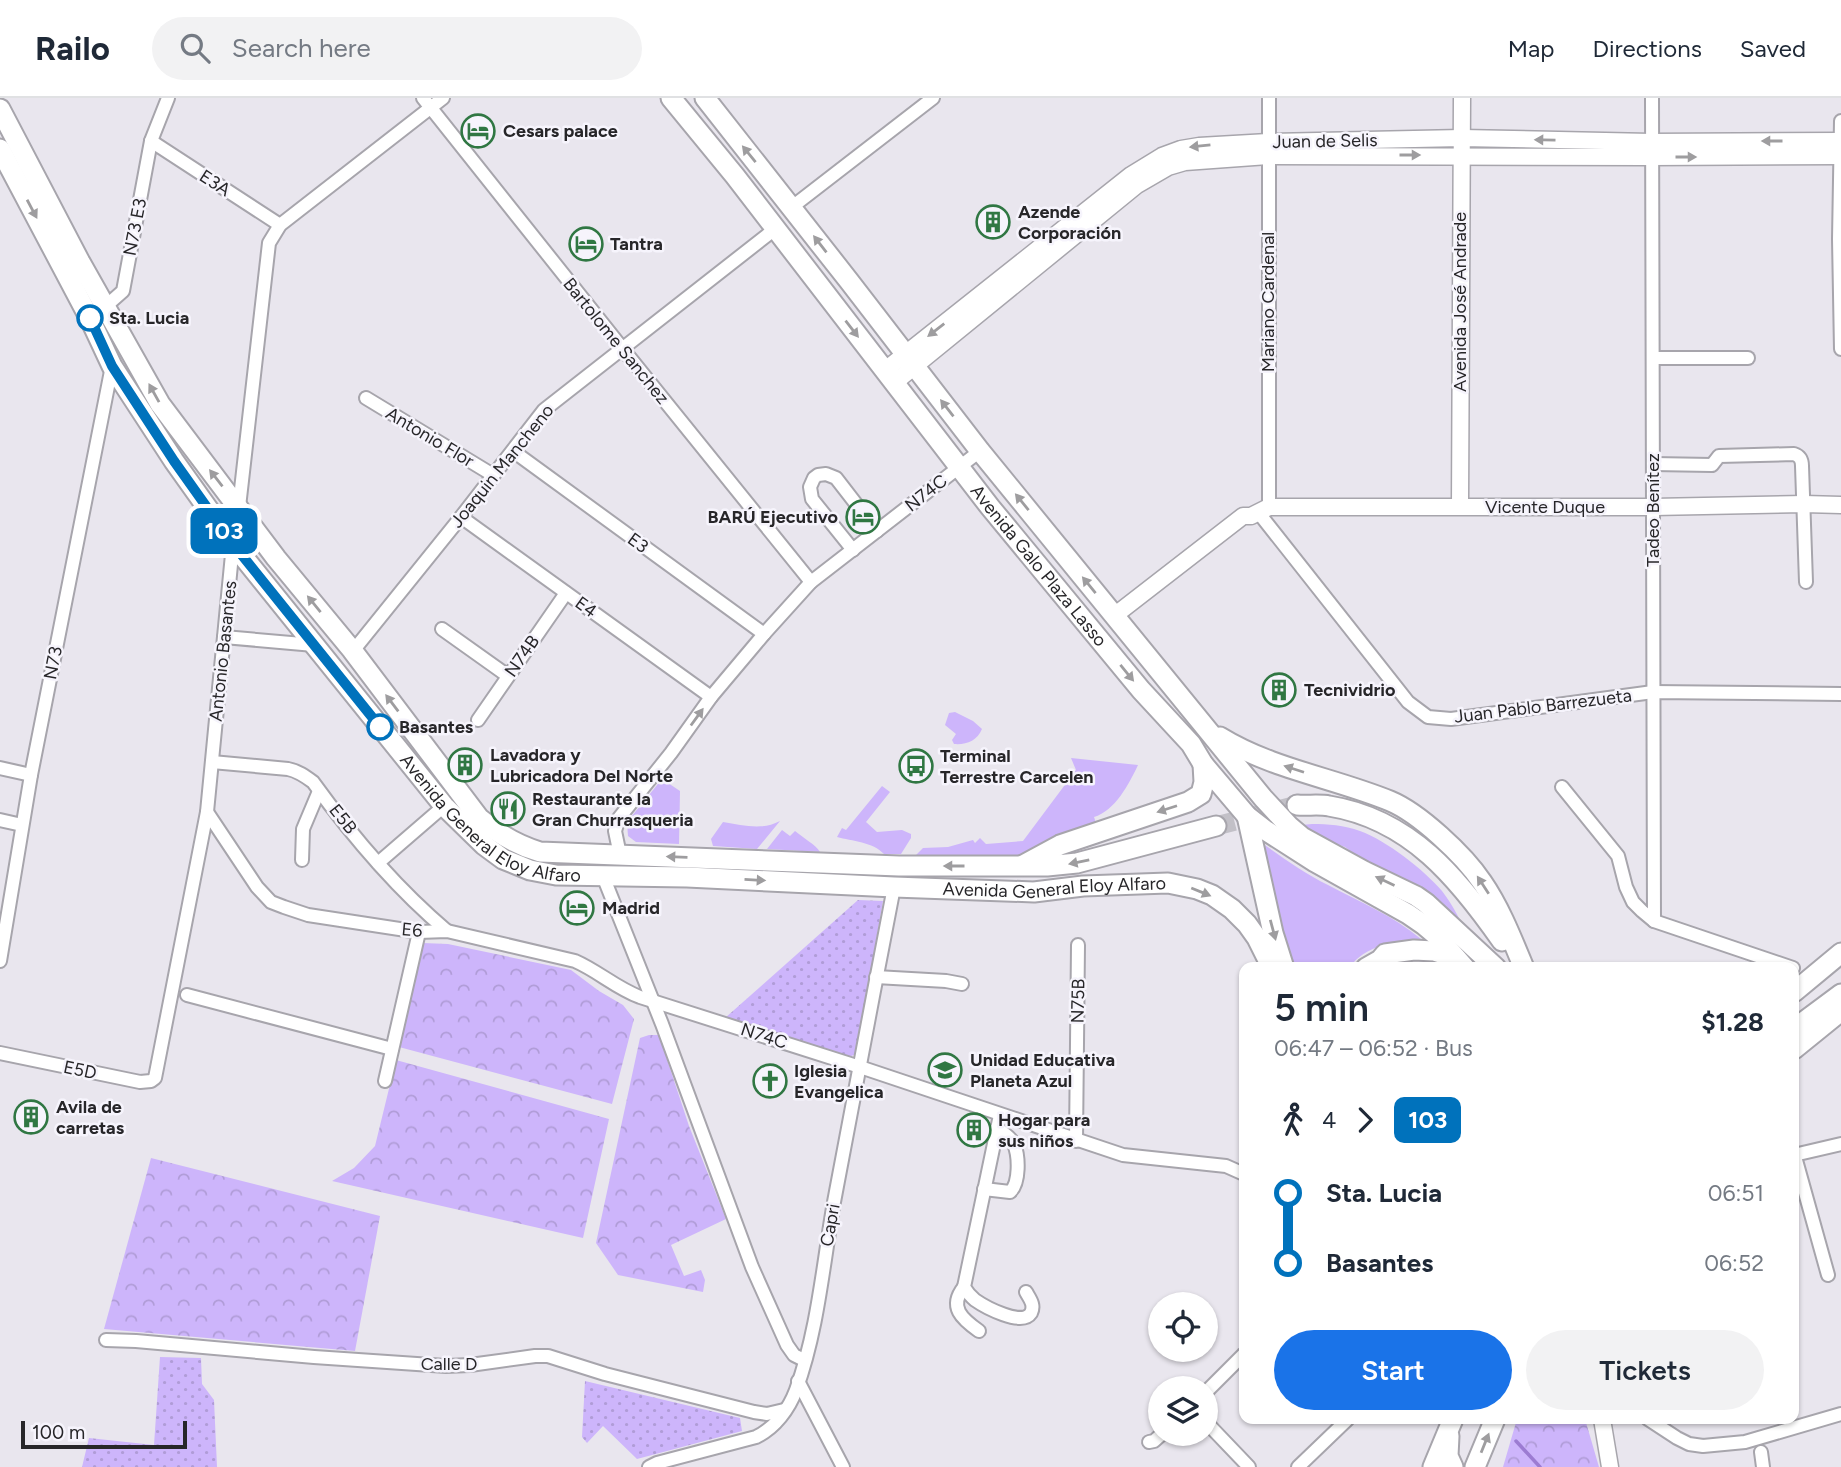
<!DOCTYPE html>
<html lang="en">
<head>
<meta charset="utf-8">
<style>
	:root { --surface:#fff; --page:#f2f2f3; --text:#1f2937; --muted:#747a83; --line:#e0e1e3; --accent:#1a73e8 }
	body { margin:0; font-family:Figtree,sans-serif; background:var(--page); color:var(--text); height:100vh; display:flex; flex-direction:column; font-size:26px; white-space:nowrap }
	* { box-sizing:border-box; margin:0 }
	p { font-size:23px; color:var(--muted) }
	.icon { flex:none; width:38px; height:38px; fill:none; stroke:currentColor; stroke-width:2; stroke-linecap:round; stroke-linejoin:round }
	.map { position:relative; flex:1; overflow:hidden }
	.panel { position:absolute; left:1239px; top:864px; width:560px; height:462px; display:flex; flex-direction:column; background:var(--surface); border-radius:14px; box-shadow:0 2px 5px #0004 }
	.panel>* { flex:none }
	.badge { padding:0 14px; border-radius:10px; font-size:24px; line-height:46px }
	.controls { position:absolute; left:1148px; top:1194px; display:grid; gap:14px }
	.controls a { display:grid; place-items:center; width:70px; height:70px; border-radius:50%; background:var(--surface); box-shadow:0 2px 5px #0004; font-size:35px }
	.scale { position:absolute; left:21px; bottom:18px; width:166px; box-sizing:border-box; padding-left:7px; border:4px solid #272629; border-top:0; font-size:19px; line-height:24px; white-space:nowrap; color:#272629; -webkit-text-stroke:5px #f6f4fc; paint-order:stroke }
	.map>.badge { position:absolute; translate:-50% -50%; box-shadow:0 0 0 4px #fff }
	.legs { display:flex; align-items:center; gap:10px; height:77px; padding:0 35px; font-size:23px }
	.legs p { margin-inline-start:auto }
	.overview { display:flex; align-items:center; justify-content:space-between; height:119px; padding:0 35px }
	h1 { font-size:38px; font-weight:600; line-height:52px }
	.primary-button { display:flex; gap:14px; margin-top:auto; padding:14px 35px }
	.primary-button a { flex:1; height:80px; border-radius:42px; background:var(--accent); color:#fff; font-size:28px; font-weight:600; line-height:80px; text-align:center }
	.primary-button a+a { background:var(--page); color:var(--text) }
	ul { padding:0 35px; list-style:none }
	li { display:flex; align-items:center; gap:24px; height:70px; font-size:26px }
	li i { display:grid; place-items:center; width:10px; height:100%; margin:0 9px; background:currentColor }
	li i::after { content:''; width:18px; height:18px; margin:-9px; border:5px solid; border-radius:50%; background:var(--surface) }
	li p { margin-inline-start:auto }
	li:first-child i { background:linear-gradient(#0000 50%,currentColor 0) }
	li:last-child i { background:linear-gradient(currentColor 50%,#0000 0) }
	header { display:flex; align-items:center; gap:42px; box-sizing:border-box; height:98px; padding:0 35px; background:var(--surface); border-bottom:2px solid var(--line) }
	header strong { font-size:33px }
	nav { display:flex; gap:38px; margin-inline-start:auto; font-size:24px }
	.search { width:490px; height:63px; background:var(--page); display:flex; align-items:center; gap:18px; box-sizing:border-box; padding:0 24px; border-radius:38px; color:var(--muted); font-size:26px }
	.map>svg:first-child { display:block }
</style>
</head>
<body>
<header>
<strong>Railo</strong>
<div class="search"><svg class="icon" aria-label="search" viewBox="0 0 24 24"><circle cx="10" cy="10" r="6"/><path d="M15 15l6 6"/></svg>Search here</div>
<nav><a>Map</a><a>Directions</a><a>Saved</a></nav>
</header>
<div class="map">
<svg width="1841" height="1369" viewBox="0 0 1841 1369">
	<defs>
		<pattern id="grass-dots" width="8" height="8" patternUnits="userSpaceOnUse" patternTransform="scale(1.75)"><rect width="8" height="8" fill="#cdb5fb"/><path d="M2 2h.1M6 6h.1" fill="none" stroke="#b09cd7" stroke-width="1.8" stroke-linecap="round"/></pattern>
		<pattern id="forest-crowns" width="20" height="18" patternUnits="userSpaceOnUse" patternTransform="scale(1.75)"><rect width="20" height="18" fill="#cdb5fb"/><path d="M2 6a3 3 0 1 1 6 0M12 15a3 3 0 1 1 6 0" fill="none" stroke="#b09cd7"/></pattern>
	</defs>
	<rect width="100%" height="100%" fill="#e9e6ee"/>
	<g fill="url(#grass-dots)">
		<polygon points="858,802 883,803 856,956 849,959 725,920"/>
		<polygon points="160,1259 201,1260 202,1286 214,1302 217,1369 82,1369 89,1340 154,1347"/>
		<polygon points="585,1283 740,1320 742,1333 637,1361 603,1328 587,1345 582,1339"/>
	</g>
	<g fill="url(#forest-crowns)">
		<polygon points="423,845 448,846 571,872 599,893 623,907 634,921 612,1006 399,949"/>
		<polygon points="649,937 659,937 689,1028 726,1121 671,1147 684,1178 701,1172 705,1182 703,1194 618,1177 596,1145 640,940"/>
		<polygon points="396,962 609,1021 583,1140 332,1083 354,1070 375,1048"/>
		<polygon points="151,1060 380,1118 355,1253 104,1231"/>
		<polygon points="1517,1321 1585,1321 1599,1369 1503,1369"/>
	</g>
	<g fill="#cdb5fb">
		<path d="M955,614L973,623L982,631C977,643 966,647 954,646L952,642L956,636L945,627L949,615Z"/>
		<path d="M1071,660L1138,667C1129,686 1115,713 1094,719L1096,725L1074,732L1026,757L1015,758L916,757L923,750L948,749L973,742L975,745L980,740L986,746L1023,743L1076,672Z"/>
		<polygon points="662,681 680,693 679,746 636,744 628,738 627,724"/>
		<path d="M882,688L890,694L866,724L877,734L902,732L911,736V740L901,756H884C873,744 852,743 837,739L842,730L846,732Z"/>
		<path d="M780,723L757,751L713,748L711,741L723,724C743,727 761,733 780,723Z"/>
		<path d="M1312,726C1328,726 1344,727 1360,733C1387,743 1423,771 1442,793C1453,807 1461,824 1469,840L1345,749L1315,738L1302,727Z"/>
		<path d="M782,732L790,738L795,733C802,739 816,747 820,754L767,751Z"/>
		<path d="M1259,743C1282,759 1304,775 1328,787C1360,804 1392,817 1421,841C1396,843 1365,847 1349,870H1291Z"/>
	</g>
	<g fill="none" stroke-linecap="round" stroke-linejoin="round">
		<polyline stroke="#9c7cd2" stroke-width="3.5" points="1516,1343 1540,1369"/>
		<polyline stroke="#c2c0c7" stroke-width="19" stroke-dasharray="19 10" stroke-linecap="butt" points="1216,728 1297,707"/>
		<defs>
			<g id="street">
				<polyline points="423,0 622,250 811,484"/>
				<polyline points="1652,0 1654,823"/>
				<polyline points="1841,23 1839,141 1841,251"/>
				<polyline points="151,43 280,127"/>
				<polyline points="792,109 933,0"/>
				<polyline points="106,208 123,193 151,43 168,0"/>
				<polyline points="1653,260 1748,260"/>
				<polyline points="366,300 493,377"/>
				<polyline points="513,353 764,536"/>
				<path d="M1653,366L1712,367L1719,358L1794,356C1800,358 1802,362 1802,368L1806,484"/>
				<polyline points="1269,409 1269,0"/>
				<polyline points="1258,414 1408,604 1428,619 1451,621 1653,594 1841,596"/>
				<polyline points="461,419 711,599"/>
				<polyline points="853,452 812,401 810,389 814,380 818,377 826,376 836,380 877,433"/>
				<polyline points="442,531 508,578"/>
				<polyline points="224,539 314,547"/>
				<polyline points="353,553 461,419 544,312 775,131"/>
				<polyline points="478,622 566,495"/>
				<path d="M212,664L288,671C298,673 305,678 313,684C352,738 396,790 447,833"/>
				<polyline points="0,670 31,677"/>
				<polyline points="1562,689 1618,758 1626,789 1633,804 1642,813 1654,823 1793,870"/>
				<path d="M207,714L257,789L271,804L284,809L308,817L419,834L447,833L575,863C598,873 616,890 640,899L860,969L1123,1057L1226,1068L1244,1076"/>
				<polyline points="0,722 22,727"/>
				<polyline points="620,757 615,733 619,720 671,655 711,599 764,536 811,484 980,353"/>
				<polyline points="302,762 303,731 319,693"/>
				<polyline points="378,765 444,708"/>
				<polyline points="603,778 662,926 752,1169 787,1247 794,1257 804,1262"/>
				<polyline points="0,863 31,677 112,268"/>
				<polyline points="876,879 946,883 962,886"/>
				<polyline points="187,897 392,951"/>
				<polyline points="0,955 140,984 151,983 155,980 207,714 233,446 239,409 269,145 280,127 443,0"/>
				<polyline points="385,983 419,834"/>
				<path d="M1000,1017L964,1189C967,1194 970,1198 975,1202C985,1209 1022,1229 1031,1215C1035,1207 1030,1201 1026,1194"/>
				<polyline points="1076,1043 1078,847"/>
				<polyline points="1794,1055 1828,1177"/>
				<polyline points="1794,1057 1841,1046"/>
				<path d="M984,1091L1010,1094C1020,1085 1019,1058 1014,1046C1011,1039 1003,1035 997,1030"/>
				<path d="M964,1189C948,1209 962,1221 979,1233"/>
				<polyline points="106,1242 136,1243 314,1259 446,1268 470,1267 535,1258 548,1258 605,1276 754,1314 767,1316 784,1312"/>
				<polyline points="798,1283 843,1369"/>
				<polyline points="1206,1294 1244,1256"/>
				<polyline points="1648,1321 1677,1340 1689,1346 1703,1348 1745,1344 1841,1316"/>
				<polyline points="1206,1324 1249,1369"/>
				<polyline points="1149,1344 1154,1343 1163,1335"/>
				<polyline points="1761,1354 1763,1369"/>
				<path d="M649,1369L657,1365L756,1339C775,1330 789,1311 796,1292C818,1232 823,1166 834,1104C853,999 874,894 894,789"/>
				<polyline points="1298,1369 1348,1321"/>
			</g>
			<g id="secondary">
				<polyline points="884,273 1131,77 1162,58 1181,51 1199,48 1268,44 1462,40 1651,44 1841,43"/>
				<polyline points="894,285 1137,87 1168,69 1185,64 1268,58 1651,59 1841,58"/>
				<polyline points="1460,408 1462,0"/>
				<polyline points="1114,518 1243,418 1251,418 1269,409 1653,409 1804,406 1841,407"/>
				<polyline points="1602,1321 1610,1369"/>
			</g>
			<g id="primary">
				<path id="s1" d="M671,0L735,78L990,409L1141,592L1191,646L1203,666L1247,718L1265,732L1315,764L1408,816L1424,827L1437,838L1465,870"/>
				<polyline points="705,0 849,183 980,353 1263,700 1289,728 1302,739 1364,773 1416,798 1426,805 1496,870"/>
				<path d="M0,11L80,164L160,306L276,460L352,552L479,720C498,736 516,747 540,754L899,768H1047L1077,765L1216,728"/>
				<path id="s2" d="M0,51L90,221L112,268L174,363L233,446L444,708L484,747L503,761L530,772L556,777L687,779L894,789L1034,794L1083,788L1168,785L1197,791L1212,797L1232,811L1247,826L1257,840L1272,870"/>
				<path d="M1220,639C1272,671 1334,680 1390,703C1419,715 1464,757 1482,784C1500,810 1512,841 1524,870"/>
				<path d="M1297,707C1307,708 1319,706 1329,708C1410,721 1458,780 1502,843"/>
				<polyline points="1247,718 1273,835 1284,870"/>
				<polyline points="1023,767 1060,747 1188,704 1201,696 1204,684 1203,666"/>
				<polyline points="1366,870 1380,862 1385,856 1414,852 1434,853 1456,860"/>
				<polyline points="1794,894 1841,855"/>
				<polyline points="1794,931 1841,896"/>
				<polyline points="1794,951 1841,913"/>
				<polyline points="1449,1338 1448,1358 1453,1369"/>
				<polyline points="1433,1369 1453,1321"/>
				<polyline points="1475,1369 1495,1321"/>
			</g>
		</defs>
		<use href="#street" stroke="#a7a5ac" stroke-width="16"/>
		<use href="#secondary" stroke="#a7a5ac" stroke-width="19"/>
		<use href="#primary" stroke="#a7a5ac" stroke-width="23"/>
		<use href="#street" stroke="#fff" stroke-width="12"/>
		<use href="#secondary" stroke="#fff" stroke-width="16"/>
		<use href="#primary" stroke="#fff" stroke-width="19"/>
	</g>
	<defs><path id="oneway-solid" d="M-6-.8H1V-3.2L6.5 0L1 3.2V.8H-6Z" transform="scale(1.75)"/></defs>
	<g fill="#9e9d9f">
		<use href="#oneway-solid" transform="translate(1545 42) rotate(-179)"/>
		<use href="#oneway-solid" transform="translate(1772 43) rotate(180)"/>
		<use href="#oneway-solid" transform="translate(1200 48) rotate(174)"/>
		<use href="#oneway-solid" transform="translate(749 56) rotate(-129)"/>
		<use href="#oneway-solid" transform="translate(1410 57)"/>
		<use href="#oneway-solid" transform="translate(1686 59)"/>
		<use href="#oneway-solid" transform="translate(32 111) rotate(62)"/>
		<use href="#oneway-solid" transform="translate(820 146) rotate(-128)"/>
		<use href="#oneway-solid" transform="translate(852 231) rotate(52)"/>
		<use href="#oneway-solid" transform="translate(936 232) rotate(142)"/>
		<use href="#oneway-solid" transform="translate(154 295) rotate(-119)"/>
		<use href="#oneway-solid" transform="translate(947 310) rotate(-128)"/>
		<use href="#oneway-solid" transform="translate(216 380) rotate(-128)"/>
		<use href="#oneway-solid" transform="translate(1022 404) rotate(-129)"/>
		<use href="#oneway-solid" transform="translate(1089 487) rotate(-129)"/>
		<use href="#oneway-solid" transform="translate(314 506) rotate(-129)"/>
		<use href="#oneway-solid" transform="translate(1127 575) rotate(51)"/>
		<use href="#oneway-solid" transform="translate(392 605) rotate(-127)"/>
		<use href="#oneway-solid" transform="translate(697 619) rotate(-54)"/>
		<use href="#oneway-solid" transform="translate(1294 671) rotate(-162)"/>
		<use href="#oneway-solid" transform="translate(1167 711) rotate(162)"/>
		<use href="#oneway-solid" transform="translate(677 759) rotate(-178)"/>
		<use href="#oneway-solid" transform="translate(1079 764) rotate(168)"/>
		<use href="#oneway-solid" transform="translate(954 768) rotate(-180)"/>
		<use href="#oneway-solid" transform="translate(755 782) rotate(3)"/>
		<use href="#oneway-solid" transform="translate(1385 783) rotate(-155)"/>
		<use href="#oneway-solid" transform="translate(1483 787) rotate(-123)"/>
		<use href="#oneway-solid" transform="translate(1201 794) rotate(22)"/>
		<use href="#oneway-solid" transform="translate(1273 832) rotate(75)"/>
		<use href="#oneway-solid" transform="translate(1485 1345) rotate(-68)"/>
	</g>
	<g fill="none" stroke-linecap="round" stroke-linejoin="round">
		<defs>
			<polyline id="line-1" points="90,220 112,268 174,363 233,446 380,629"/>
		</defs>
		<use href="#line-1" stroke="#fff" stroke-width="16"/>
		<use href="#line-1" stroke="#0072bc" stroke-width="10"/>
	</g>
	<defs>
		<symbol id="hotel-ring" viewBox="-11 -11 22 22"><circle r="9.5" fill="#f6f4fc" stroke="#307743" stroke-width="1.5"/><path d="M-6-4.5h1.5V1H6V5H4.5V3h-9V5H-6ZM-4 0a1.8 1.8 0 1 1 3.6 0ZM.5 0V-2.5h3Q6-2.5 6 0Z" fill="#307743"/></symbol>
		<symbol id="building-ring" viewBox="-11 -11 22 22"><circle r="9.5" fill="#f6f4fc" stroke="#307743" stroke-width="1.5"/><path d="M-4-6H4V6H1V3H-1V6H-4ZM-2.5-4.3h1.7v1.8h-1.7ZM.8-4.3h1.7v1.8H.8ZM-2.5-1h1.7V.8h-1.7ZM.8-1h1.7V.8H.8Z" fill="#307743"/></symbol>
		<symbol id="bus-ring" viewBox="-11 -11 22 22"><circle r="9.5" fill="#f6f4fc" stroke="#307743" stroke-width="1.5"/><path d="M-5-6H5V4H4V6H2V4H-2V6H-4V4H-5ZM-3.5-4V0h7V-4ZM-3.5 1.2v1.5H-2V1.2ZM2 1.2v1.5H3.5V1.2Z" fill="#307743"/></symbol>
		<symbol id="restaurant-ring" viewBox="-11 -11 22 22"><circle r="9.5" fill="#f6f4fc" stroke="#307743" stroke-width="1.5"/><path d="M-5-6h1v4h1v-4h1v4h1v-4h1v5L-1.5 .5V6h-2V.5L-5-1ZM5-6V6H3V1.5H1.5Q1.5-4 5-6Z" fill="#307743"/></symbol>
		<symbol id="university-ring" viewBox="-11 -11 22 22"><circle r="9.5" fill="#f6f4fc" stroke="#307743" stroke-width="1.5"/><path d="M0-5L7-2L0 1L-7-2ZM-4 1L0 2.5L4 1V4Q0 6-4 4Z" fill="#307743"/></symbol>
		<symbol id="church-ring" viewBox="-11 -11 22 22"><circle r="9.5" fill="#f6f4fc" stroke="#307743" stroke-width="1.5"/><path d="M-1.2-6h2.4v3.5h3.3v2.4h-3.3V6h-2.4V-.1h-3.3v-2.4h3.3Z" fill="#307743"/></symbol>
	</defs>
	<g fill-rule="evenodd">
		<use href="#hotel-ring" x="459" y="14" width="38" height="38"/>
		<use href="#building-ring" x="974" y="105" width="38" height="38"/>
		<use href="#hotel-ring" x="567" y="127" width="38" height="38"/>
		<use href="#hotel-ring" x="844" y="400" width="38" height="38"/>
		<use href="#building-ring" x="1260" y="573" width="38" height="38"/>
		<use href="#building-ring" x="446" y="648" width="38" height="38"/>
		<use href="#bus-ring" x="897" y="649" width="38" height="38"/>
		<use href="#restaurant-ring" x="489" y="692" width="38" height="38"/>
		<use href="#hotel-ring" x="558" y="791" width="38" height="38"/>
		<use href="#university-ring" x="926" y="953" width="38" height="38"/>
		<use href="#church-ring" x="751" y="964" width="38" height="38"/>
		<use href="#building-ring" x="12" y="1000" width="38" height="38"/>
		<use href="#building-ring" x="955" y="1013" width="38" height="38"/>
	</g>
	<g fill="#fff" stroke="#0072bc" stroke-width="3.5">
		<circle cx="90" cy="220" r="12"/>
		<circle cx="380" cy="629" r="12"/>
	</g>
	<g text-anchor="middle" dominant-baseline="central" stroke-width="5" stroke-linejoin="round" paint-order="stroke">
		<g font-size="18" font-weight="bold" fill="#272629" stroke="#f6f4fc" text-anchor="start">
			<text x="503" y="33">Cesars palace</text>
			<text x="1018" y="114">Azende<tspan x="1018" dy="21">Corporación</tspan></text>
			<text x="610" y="146">Tantra</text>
			<text x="838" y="419" text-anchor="end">BARÚ Ejecutivo</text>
			<text x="1304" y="592">Tecnividrio</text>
			<text x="490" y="657">Lavadora y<tspan x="490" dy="21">Lubricadora Del Norte</tspan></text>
			<text x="940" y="658">Terminal<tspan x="940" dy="21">Terrestre Carcelen</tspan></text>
			<text x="532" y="701">Restaurante la<tspan x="532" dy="21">Gran Churrasqueria</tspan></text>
			<text x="602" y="810">Madrid</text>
			<text x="970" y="962">Unidad Educativa<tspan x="970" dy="21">Planeta Azul</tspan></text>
			<text x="794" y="973">Iglesia<tspan x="794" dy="21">Evangelica</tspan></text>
			<text x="56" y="1009">Avila de<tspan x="56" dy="21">carretas</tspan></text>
			<text x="998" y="1022">Hogar para<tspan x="998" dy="21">sus niños</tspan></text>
		</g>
		<g font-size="18" fill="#272629" stroke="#f6f4fc">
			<text transform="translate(1325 43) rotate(-1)">Juan de Selis</text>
			<text transform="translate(215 85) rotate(33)">E3A</text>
			<text transform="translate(135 129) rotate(-79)">N73 E3</text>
			<text transform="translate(1268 204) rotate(-90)">Mariano Cardenal</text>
			<text transform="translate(1460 204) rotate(-90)">Avenida José Andrade</text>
			<text transform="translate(616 243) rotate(51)">Bartolome Sanchez</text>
			<text transform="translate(430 339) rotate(31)">Antonio Flor</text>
			<text transform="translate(502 368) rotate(-51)">Joaquin Mancheno</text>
			<text transform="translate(926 395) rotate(-38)">N74C</text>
			<text x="1545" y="409">Vicente Duque</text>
			<text transform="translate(1653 412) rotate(-90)">Tadeo Benítez</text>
			<text transform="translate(638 445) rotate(36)">E3</text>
			<text stroke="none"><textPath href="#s1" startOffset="595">Avenida Galo Plaza Lasso</textPath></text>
			<text transform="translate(586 509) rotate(36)">E4</text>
			<text transform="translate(223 553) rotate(-84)">Antonio Basantes</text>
			<text transform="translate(522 558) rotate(-55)">N74B</text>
			<text transform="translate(53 565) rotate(-79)">N73</text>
			<text transform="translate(1543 608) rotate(-7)">Juan Pablo Barrezueta</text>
			<text stroke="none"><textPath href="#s2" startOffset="844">Avenida General Eloy Alfaro</textPath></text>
			<text transform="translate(343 721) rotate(51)">E5B</text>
			<text stroke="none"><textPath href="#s2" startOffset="1430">Avenida General Eloy Alfaro</textPath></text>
			<text transform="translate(412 832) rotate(5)">E6</text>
			<text transform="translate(1078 903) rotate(-89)">N75B</text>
			<text transform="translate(764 938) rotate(18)">N74C</text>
			<text transform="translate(80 972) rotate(12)">E5D</text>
			<text transform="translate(830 1127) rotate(-80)">Capri</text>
			<text x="449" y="1266">Calle D</text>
		</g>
		<g font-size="18" font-weight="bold" fill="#272629" stroke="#f6f4fc" text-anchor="start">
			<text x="109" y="220">Sta. Lucia</text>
			<text x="399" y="629">Basantes</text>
		</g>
	</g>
</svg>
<div class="controls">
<a><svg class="icon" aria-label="locate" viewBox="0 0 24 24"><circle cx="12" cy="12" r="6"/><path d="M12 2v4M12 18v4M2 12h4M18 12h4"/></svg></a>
<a><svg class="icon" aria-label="layers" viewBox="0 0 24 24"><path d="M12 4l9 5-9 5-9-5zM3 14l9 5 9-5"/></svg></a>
</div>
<div class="scale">100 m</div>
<b class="badge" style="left:224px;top:433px;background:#0072bc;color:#fff">103</b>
<section class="panel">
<div class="overview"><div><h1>5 min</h1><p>06:47 – 06:52 · Bus</p></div><b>$1.28</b></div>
<div class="legs"><svg class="icon" aria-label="walk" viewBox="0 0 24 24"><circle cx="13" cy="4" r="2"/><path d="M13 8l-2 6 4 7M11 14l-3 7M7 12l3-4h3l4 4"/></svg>4<svg class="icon" aria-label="forward" viewBox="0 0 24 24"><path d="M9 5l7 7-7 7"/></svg><b class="badge" style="background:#0072bc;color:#fff">103</b></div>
<ul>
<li><i style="color:#0072bc"></i><b>Sta. Lucia</b><p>06:51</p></li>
<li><i style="color:#0072bc"></i><b>Basantes</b><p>06:52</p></li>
</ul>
<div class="primary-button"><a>Start</a><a>Tickets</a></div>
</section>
</div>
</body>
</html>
